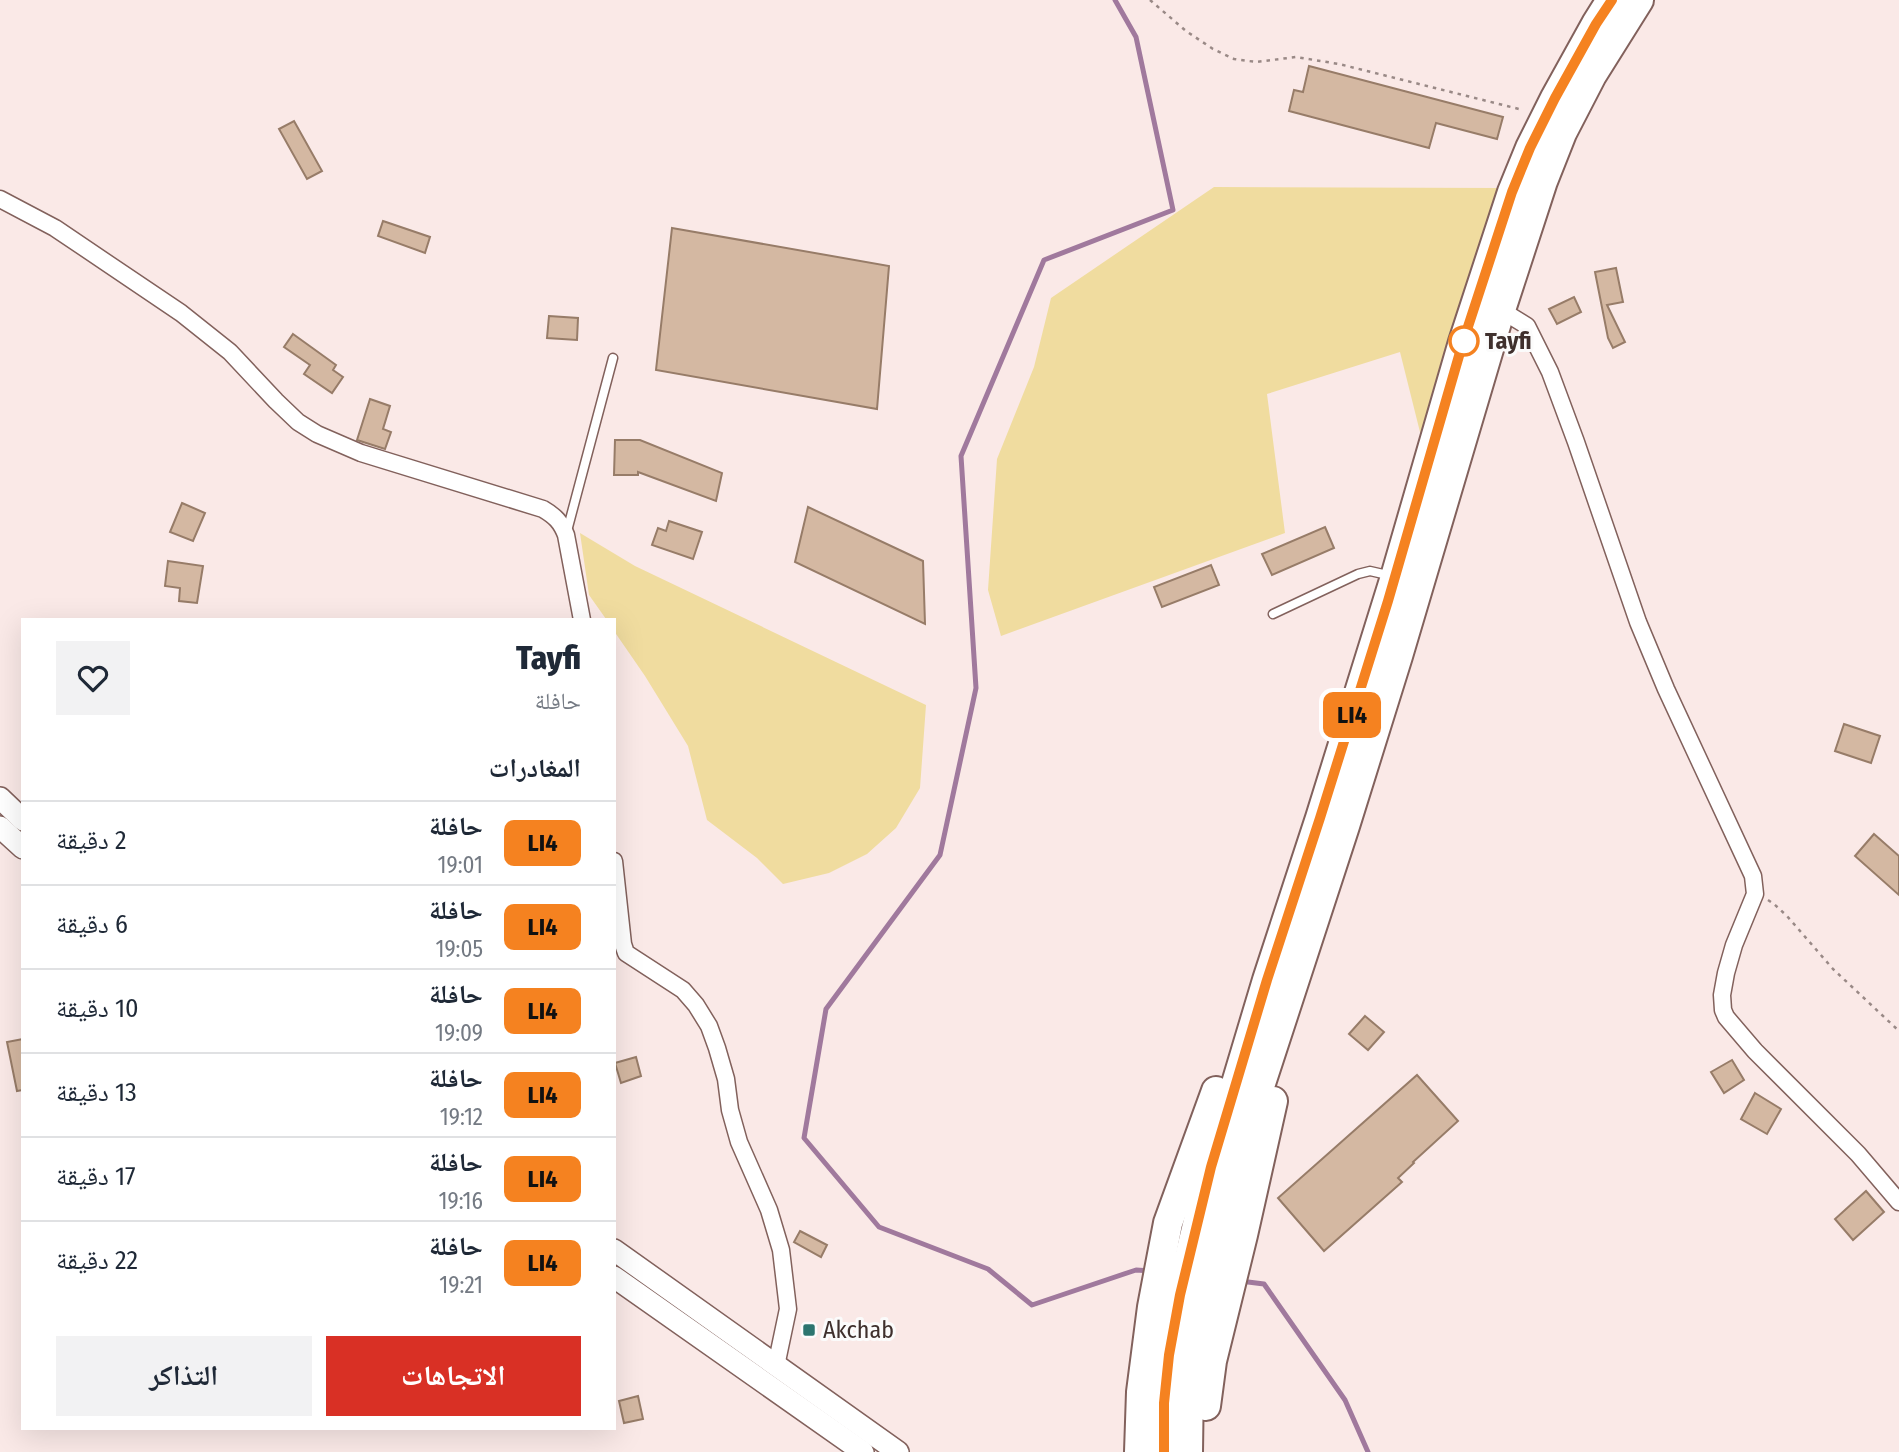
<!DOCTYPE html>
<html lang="ar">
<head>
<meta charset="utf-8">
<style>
	:root { --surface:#fff; --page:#f2f2f3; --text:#1f2937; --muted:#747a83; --line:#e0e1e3; --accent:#d93025 }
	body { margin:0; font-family:"Fira Sans Condensed","Noto Naskh Arabic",sans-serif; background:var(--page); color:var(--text); direction:rtl; height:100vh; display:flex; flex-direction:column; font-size:26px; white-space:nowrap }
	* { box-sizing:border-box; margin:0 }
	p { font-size:23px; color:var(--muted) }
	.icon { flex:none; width:38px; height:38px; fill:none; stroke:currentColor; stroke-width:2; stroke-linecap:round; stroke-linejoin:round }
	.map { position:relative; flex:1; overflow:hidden; direction:ltr }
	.side { position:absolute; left:21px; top:618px; width:595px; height:812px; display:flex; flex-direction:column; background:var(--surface); border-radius:0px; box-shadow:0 7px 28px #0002; direction:rtl }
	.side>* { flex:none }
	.badge { padding:0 14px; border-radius:10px; font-size:24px; line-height:46px }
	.map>.badge { position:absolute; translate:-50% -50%; box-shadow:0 0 0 4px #fff }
	h2 { padding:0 35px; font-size:26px; line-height:63px }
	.round { display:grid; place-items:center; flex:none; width:74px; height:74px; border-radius:0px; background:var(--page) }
	.summary { display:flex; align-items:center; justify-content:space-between; height:119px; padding:0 35px }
	h1 { font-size:33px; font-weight:800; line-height:52px }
	.action { display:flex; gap:14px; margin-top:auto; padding:14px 35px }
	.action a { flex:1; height:80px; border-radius:0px; background:var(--accent); color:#fff; font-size:28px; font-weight:800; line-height:80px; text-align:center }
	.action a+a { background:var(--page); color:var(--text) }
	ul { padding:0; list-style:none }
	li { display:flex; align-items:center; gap:21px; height:84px; padding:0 35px; border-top:2px solid var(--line) }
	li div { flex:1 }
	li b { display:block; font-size:26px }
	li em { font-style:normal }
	li .badge { min-width:77px; font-weight:700; text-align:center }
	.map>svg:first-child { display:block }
</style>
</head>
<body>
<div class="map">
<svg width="1899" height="1452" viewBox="0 0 1899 1452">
	<rect width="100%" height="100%" fill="#fae9e7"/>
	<g fill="#f0dc9f">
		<polygon points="1214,187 1500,188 1421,436 1400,352 1267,394 1285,533 1001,636 988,590 997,459 1034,367 1051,298"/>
		<polygon points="580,533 635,566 926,705 920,788 896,828 867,854 829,873 783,884 757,858 707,820 688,746 645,676 614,631 614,620 606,619 589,595"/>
	</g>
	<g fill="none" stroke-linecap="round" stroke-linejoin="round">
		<g stroke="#a0799d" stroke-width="5">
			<polyline points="1115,0 1136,37 1173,210 1044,260 961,456 976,688 940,855 826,1009 804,1138 879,1227 988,1269 1032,1305 1136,1270 1151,1271"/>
			<polyline points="1240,1281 1264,1284 1345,1400 1368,1452"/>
		</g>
	</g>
	<g fill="#d4b8a2" stroke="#977c68" stroke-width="2">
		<polygon points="1309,66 1503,117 1497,139 1436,123 1429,148 1289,111 1294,90 1303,92"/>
		<polygon points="294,121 322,171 307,179 279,129"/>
		<polygon points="383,221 430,237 425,253 378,236"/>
		<polygon points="672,228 889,266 877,409 656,370"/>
		<polygon points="1616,268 1623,302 1607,305 1625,342 1613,348 1608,338 1595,272"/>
		<polygon points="1574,297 1581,312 1557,324 1549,309"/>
		<polygon points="549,316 578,318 577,340 547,338"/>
		<polygon points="293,334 336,365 333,370 343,377 332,393 304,374 310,365 284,347"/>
		<polygon points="370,399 390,406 383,429 391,432 385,449 357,440"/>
		<polygon points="615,440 640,440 722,473 716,501 638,472 638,475 614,475"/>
		<polygon points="182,503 205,513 193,541 170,532"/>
		<polygon points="808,507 923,561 925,624 795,562"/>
		<polygon points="669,521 702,532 693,559 652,545 658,528 666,531"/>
		<polygon points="1325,527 1334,548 1272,575 1262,554"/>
		<polygon points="168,561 203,566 197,603 179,601 180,588 165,586"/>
		<polygon points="1211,565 1219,585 1162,607 1154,587"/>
		<polygon points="1844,724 1880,736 1871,763 1835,751"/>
		<polygon points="1874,834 1899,856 1899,895 1855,856"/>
		<polygon points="1365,1016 1384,1032 1368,1050 1349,1034"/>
		<polygon points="23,1039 23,1090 17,1091 7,1042"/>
		<polygon points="636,1057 641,1076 621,1083 615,1063"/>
		<polygon points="1732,1060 1744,1080 1724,1093 1711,1072"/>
		<polygon points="1417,1075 1458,1121 1413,1162 1414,1163 1398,1178 1402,1182 1324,1251 1278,1198"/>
		<polygon points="1755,1093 1781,1109 1767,1134 1741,1119"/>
		<polygon points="1866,1191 1884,1212 1853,1240 1835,1219"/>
		<polygon points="800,1231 827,1245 821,1257 794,1242"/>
		<polygon points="638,1396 643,1419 624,1423 619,1401"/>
	</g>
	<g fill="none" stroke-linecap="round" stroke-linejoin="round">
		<defs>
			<g id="lane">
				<polyline points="567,531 613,358"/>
				<polyline points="1273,614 1358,574 1370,571 1392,576"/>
			</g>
			<g id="street">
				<path d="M0,199L55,228L181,313L230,352L276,401L298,422L317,434L361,453L543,509C555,516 561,522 566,535L582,620"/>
				<polyline points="1501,310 1527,326 1550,372 1576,442 1638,622 1666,689 1753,876 1755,894 1734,945 1726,973 1722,995 1723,1010 1726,1017 1755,1051 1858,1154 1899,1202"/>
				<polyline points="614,861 623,944 626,953 683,990 696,1005 709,1026 717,1048 726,1079 730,1110 739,1142 769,1210 781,1250 788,1309 776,1366"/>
			</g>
			<g id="secondary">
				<polyline points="0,798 23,820"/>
				<polyline points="0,827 23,848"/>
				<polyline points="614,1250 898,1452"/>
				<polyline points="614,1277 863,1452"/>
			</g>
			<g id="highway">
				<polyline points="1206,1406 1212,1361 1243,1235 1273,1101"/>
				<polyline points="1139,1452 1141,1392 1152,1307 1168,1223 1216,1091"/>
				<polyline points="1164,1452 1164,1403 1169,1355 1180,1295 1211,1167 1267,980 1320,818 1395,577 1463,342 1512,192 1530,148 1555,98 1596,24 1611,0"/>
				<polyline points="1188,1452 1189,1380 1200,1301 1218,1224 1249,1120 1345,826 1398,656 1497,322 1543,181 1562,133 1592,75 1639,0"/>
			</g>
		</defs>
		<use href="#lane" stroke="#82615c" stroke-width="11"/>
		<use href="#street" stroke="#82615c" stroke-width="19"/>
		<use href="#secondary" stroke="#82615c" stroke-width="24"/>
		<use href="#highway" stroke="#82615c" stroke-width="32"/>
		<g stroke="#998986" stroke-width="2.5" stroke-dasharray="3.5 5" stroke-linecap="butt">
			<polyline points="1150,0 1186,31 1213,49 1234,59 1256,62 1296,57 1339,64 1523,110"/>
			<polyline points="1768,900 1774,904 1787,916 1833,969 1899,1031"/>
		</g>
		<use href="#lane" stroke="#fff" stroke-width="8"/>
		<use href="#street" stroke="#fff" stroke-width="16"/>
		<use href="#secondary" stroke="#fff" stroke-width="21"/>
		<use href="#highway" stroke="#fff" stroke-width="28"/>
	</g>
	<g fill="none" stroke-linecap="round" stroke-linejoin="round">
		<defs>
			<polyline id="line" points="1164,1452 1164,1403 1169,1355 1180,1295 1211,1167 1267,980 1320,818 1388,601 1463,342 1512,192 1530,148 1555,98 1596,24 1612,0"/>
		</defs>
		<use href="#line" stroke="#fff" stroke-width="16"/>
		<use href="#line" stroke="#f58220" stroke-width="10"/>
	</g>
	<circle fill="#fff" stroke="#f58220" stroke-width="3.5" cx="1464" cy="341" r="14"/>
	<rect fill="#2c756f" stroke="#fbfbfb" stroke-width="2.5" x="802" y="1323" width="14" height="14" rx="3.5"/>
	<g text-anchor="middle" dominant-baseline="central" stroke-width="6" stroke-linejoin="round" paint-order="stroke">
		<g font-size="24" font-weight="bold" fill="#3f302d" stroke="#fbfbfb" text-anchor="start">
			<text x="1485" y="341">Tayfi</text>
		</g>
		<g font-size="24" fill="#3f302d" stroke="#fbfbfb" text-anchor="start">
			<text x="823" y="1330">Akchab</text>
		</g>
	</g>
</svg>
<b class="badge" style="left:1352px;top:715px;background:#f58220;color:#111">LI4</b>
<section class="side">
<div class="summary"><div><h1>Tayfi</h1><p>حافلة</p></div><a class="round"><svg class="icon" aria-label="heart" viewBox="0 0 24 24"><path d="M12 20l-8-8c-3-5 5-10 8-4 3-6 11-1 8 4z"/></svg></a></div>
<h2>المغادرات</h2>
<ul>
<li><span class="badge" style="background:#f58220;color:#111">LI4</span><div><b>حافلة</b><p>19:01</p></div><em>2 دقيقة</em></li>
<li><span class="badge" style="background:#f58220;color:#111">LI4</span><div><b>حافلة</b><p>19:05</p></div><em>6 دقيقة</em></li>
<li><span class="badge" style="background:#f58220;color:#111">LI4</span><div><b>حافلة</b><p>19:09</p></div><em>10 دقيقة</em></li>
<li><span class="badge" style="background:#f58220;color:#111">LI4</span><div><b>حافلة</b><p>19:12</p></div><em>13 دقيقة</em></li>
<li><span class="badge" style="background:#f58220;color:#111">LI4</span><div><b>حافلة</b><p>19:16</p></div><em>17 دقيقة</em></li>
<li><span class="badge" style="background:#f58220;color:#111">LI4</span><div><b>حافلة</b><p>19:21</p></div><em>22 دقيقة</em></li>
</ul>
<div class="action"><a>الاتجاهات</a><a>التذاكر</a></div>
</section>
</div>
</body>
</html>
